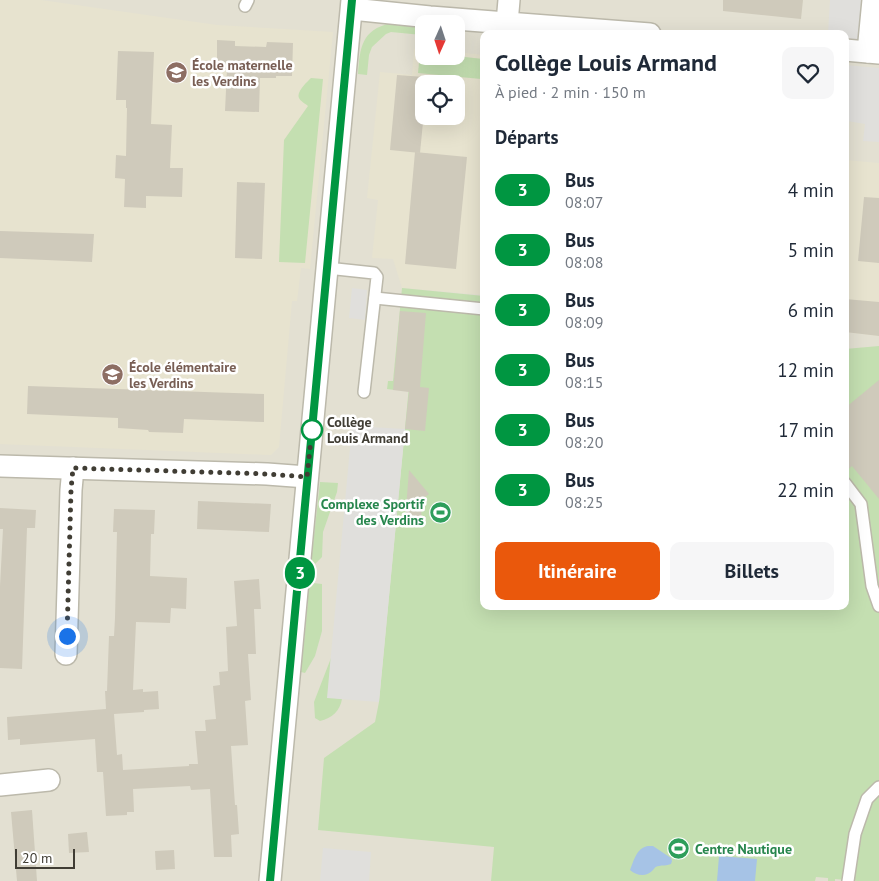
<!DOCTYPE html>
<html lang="fr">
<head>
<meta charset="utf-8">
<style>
	:root { --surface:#fff; --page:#f6f6f7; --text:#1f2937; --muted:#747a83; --accent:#ea580c }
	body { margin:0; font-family:"PT Sans",sans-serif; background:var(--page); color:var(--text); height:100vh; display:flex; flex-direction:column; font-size:19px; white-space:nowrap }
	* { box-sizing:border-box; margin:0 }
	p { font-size:16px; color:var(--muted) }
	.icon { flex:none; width:28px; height:28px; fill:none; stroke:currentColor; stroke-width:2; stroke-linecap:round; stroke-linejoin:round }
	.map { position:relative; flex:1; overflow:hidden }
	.side { position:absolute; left:480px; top:30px; width:369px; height:580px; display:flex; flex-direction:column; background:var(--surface); border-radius:10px; box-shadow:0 5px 20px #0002 }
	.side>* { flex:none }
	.badge { padding:0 10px; border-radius:16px; font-size:18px; line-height:32px }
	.needle { width:32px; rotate:183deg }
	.fabs { position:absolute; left:415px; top:15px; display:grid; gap:10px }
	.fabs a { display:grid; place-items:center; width:50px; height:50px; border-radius:10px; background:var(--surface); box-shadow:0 5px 20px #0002; font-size:25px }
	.scale { position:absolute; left:15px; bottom:12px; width:60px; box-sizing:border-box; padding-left:5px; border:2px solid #403d34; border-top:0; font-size:14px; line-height:18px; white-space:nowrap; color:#403d34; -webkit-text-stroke:4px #fff; paint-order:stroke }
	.you { position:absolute; width:25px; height:25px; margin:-12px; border:4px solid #fff; border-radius:50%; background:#1a73e8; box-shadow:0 0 0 8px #1a73e833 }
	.map>.badge { position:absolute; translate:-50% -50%; box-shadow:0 0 0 2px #fff }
	h2 { padding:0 15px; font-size:19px; line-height:45px }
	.round { display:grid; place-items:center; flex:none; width:52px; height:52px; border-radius:10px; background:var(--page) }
	.summary { display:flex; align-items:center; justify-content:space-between; height:85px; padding:0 15px }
	h1 { font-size:24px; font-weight:600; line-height:38px }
	.button { display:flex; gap:10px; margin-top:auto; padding:10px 15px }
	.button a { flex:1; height:58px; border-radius:10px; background:var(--accent); color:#fff; font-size:20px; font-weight:600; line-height:58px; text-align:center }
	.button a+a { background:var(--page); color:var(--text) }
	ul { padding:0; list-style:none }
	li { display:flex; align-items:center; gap:15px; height:60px; padding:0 15px }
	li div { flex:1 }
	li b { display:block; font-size:19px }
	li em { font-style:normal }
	li .badge { min-width:55px; font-weight:700; text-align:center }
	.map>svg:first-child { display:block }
</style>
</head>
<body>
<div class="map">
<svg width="879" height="881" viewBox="0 0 879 881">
	<rect width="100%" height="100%" fill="#efede4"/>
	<path fill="#e3e0d2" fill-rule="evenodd" d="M0,0H879V881H0ZM424,24H456V56H424ZM484,34H845V606H484ZM424,84H456V116H424Z"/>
	<g fill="#e7e3cf" fill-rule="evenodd">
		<polygon points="0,0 41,0 217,25 333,32 310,269 301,268 297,301 292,301 279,447 271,455 0,444"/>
		<path d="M414,49H424V56H456V52L484,55V295L402,288L393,259L372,258L378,200L367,198L380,72L412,75ZM424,84H456V116H424Z"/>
		<polygon points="845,160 879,163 879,336 845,332"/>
	</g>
	<g fill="#c4dfb1">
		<path d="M391,23L422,26L424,28V34L422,35L391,32L386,34L372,47L369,55L367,75L358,74C360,48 361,30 391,23Z"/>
		<polygon points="420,53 424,53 424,56 456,56 483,59 481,79 418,73"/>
		<path d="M311,78L323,79L305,263L279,262L284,140L308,106C306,104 300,101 299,98C296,92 307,82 311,78Z"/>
		<polygon points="402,288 484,296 484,606 845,606 845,349 879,346 879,881 858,881 835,879 835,881 828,881 828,878 816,877 815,881 491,881 494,847 318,830 324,758 375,722 379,702 409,386 395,390 387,389 388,381 393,381"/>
		<polygon points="320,482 338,483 337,492 323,532 322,557 313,566 311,573 305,573 306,566 312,554"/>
		<polygon points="305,582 322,584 322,631 315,656 305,673 301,672 308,601 304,588"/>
		<path d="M331,658L328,697L342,699C340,711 332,718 320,721L315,718L314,702Z"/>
	</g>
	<g fill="#e0dfdc">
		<polygon points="830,0 873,0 868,52 845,50 845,34 828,34"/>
		<polygon points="845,65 879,68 879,142 863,141 865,124 847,121 845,117"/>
		<polygon points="352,288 367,290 365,320 349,318"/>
		<polygon points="352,426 405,429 379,702 327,698"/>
		<polygon points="323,848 371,852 369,881 320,881"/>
	</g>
	<g fill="#a6c3e6">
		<path d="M648,846H653L671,858L672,861L671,864C666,866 663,865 659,866C654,867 656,867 652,871C646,877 637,876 630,870C634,861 636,848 648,846Z"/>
		<polygon points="719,856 757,859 755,881 717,881"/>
	</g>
	<g fill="#cfcabb">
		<polygon points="723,0 803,0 801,19 723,11"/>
		<polygon points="217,40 235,41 235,46 266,47 267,42 293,43 292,76 276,76 276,78 260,78 259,112 225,111 227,69 217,69"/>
		<polygon points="118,51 154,52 151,124 172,125 170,168 183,168 182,197 146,196 146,208 124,207 125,179 115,178 116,155 126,156 127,108 126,108 126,100 116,100"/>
		<polygon points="397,75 424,77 424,112 420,153 390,150"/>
		<polygon points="415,152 467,157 456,269 405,264"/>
		<polygon points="237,182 265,183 262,259 235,258"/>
		<polygon points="864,197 879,198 879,263 858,261"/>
		<polygon points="0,231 94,234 92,262 0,258"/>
		<polygon points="845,299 879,302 879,336 845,332"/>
		<polygon points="400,311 426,313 420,387 429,388 425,431 405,429 409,392 393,390"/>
		<polygon points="879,380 879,499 852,466 845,472 845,408"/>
		<polygon points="28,386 264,394 264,422 184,419 183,433 149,432 148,430 118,428 118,418 27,414"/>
		<polygon points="409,470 429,494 422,499 421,523 405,522"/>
		<polygon points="198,501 271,504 269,532 197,529"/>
		<polygon points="0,508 36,510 35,528 27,528 22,669 0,668 0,586 3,529 0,529"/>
		<polygon points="114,509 155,510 154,534 151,534 150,576 187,578 186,609 171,608 170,623 136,622 133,690 143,689 143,692 158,691 159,709 144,710 144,712 114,714 117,755 122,754 123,770 189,766 189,764 198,764 195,731 206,731 205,720 216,719 213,686 220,685 219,672 228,671 226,627 237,626 234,581 259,579 261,609 254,609 256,654 248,654 251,700 245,701 248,745 231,746 235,805 237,805 239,834 231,835 232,857 214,857 210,789 191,790 190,786 133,789 134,812 127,812 127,815 106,816 103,772 97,772 95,739 20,745 20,739 8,740 7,717 106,709 105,691 107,691 109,636 114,636 115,618 117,532 113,532"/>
		<polygon points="32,810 37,881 17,881 11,812"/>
		<polygon points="87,832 89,852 69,853 68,834"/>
		<polygon points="174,850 175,869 156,870 155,851"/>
	</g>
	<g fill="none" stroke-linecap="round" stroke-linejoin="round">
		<defs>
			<g id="service">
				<polyline points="245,6 248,0"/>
				<polyline points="327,268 374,273 377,277 364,392"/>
				<polyline points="375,298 484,309"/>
				<polyline points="845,483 861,504 872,586 879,606"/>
				<polyline points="848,881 855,834 867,799 879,787"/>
			</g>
			<g id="minor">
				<polyline points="352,9 430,17 650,34"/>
				<polyline points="507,23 509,0"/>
				<polyline points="845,50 879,53"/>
				<polyline points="868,52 873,0"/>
				<polyline points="0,466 267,474 307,477"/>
				<polyline points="66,654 71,490 73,468"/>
				<polyline points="0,785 49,780"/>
				<polyline points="270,881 352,0"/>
			</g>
		</defs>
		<use href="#service" stroke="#bcb9ab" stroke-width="14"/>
		<use href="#minor" stroke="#bcb9ab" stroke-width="24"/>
		<use href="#service" stroke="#fff" stroke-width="11"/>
		<use href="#minor" stroke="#fff" stroke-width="21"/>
	</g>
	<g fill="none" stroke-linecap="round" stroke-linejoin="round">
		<defs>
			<polyline id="line" points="270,881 352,0"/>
		</defs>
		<use href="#line" stroke="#fff" stroke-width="11"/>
		<use href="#line" stroke="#009641" stroke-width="8"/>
		<polyline stroke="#403d34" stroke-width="5" stroke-dasharray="0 9" points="67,636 71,490 73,468 268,474 307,477 312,429 312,430"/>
	</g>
	<defs>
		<symbol id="school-disc" viewBox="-11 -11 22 22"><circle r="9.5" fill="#8d6e63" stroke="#fff"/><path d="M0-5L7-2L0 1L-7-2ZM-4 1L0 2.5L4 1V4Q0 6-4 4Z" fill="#fff"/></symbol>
		<symbol id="stadium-disc" viewBox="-11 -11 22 22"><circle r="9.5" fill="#2e9e5b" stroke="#fff"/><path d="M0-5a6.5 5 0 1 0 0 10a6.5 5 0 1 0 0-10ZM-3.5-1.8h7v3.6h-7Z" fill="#fff"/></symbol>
	</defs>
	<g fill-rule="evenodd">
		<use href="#school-disc" x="164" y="60" width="25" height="25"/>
		<use href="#school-disc" x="100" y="362" width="25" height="25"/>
		<use href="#stadium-disc" x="428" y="500" width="25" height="25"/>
		<use href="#stadium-disc" x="666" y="836" width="25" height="25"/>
	</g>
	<circle fill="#fff" stroke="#009641" stroke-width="2.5" cx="312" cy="430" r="10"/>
	<g text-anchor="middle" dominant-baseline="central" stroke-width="5" stroke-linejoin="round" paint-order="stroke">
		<g font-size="14" font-weight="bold" fill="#785e54" stroke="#fff" text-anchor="start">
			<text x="192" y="65">École maternelle<tspan x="192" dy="16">les Verdins</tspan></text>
			<text x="129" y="367">École élémentaire<tspan x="129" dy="16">les Verdins</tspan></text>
		</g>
		<g font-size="14" font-weight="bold" fill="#403d34" stroke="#fff" text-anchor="start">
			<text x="327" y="422">Collège<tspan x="327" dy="16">Louis Armand</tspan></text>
		</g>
		<g font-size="14" font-weight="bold" fill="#27864d" stroke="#fff" text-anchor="end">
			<text x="424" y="504">Complexe Sportif<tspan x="424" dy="16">des Verdins</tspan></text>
			<text x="695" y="849" text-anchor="start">Centre Nautique</text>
		</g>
	</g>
</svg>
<div class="fabs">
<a><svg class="needle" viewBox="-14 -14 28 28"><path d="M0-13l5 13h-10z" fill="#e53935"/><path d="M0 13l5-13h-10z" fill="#747a83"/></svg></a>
<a><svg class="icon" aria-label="locate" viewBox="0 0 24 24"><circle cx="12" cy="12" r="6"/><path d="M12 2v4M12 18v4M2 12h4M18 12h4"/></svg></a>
</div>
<div class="scale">20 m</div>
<div class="you" style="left:67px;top:636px"></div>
<b class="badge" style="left:300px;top:573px;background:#009641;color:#fff">3</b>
<section class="side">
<div class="summary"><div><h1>Collège Louis Armand</h1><p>À pied · 2 min · 150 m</p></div><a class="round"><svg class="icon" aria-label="heart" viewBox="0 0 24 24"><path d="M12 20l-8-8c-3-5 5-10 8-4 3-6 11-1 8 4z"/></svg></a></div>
<h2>Départs</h2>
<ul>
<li><span class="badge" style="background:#009641;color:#fff">3</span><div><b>Bus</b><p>08:07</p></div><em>4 min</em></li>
<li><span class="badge" style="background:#009641;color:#fff">3</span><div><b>Bus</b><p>08:08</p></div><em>5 min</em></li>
<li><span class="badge" style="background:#009641;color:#fff">3</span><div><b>Bus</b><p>08:09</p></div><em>6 min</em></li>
<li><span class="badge" style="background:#009641;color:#fff">3</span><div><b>Bus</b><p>08:15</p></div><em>12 min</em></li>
<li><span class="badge" style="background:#009641;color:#fff">3</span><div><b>Bus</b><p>08:20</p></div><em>17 min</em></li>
<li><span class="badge" style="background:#009641;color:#fff">3</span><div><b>Bus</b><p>08:25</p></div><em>22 min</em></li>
</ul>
<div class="button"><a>Itinéraire</a><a>Billets</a></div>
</section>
</div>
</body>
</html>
